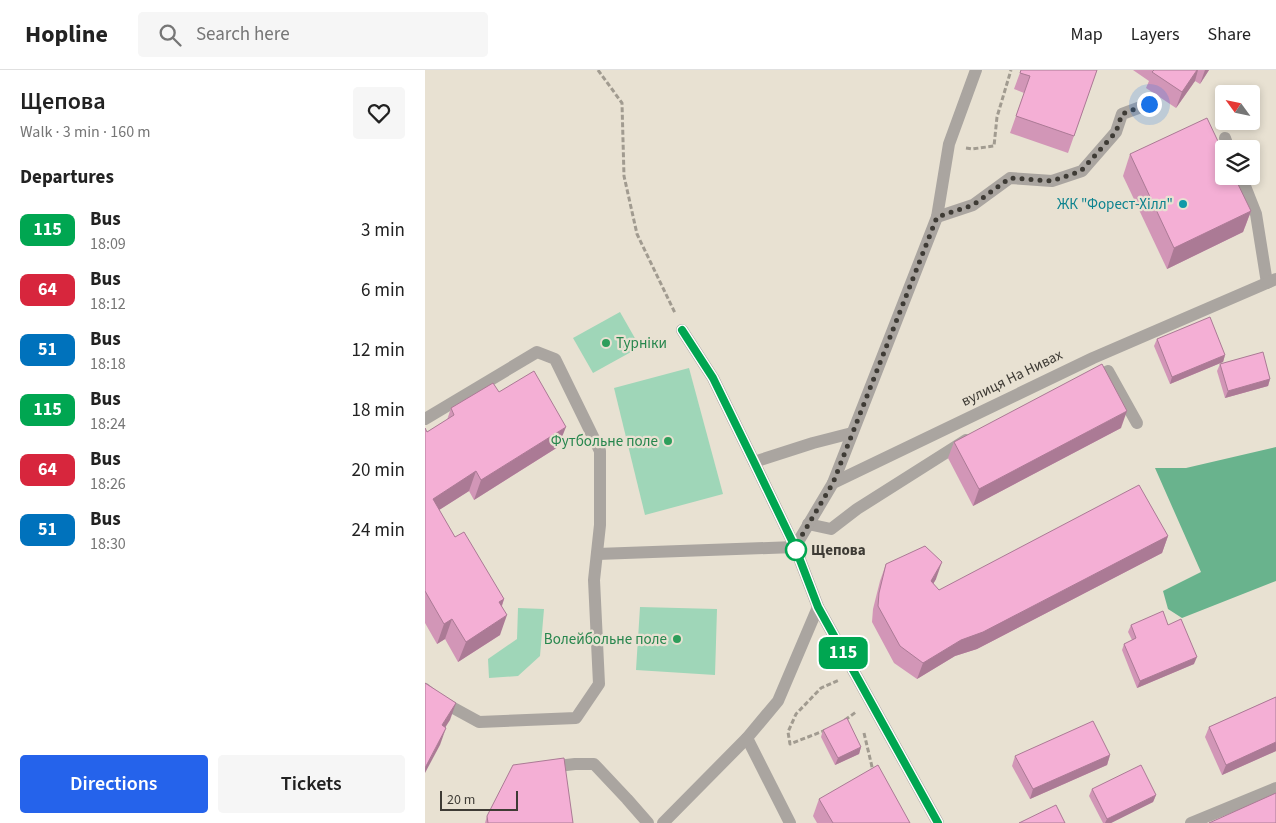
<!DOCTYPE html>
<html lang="en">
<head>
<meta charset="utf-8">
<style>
	:root { --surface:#fff; --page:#f6f6f6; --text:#222; --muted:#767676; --line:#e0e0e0; --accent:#2563eb }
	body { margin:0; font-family:"Source Sans 3",sans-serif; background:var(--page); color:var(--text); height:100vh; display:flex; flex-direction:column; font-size:19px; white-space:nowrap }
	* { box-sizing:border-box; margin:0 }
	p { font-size:16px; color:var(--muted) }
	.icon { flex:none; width:28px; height:28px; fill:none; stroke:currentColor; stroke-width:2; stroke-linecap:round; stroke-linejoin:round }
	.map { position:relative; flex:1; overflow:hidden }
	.drawer { display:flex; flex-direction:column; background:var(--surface); width:425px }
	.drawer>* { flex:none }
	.badge { padding:0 10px; border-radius:8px; font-size:18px; line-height:32px }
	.needle { width:32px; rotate:303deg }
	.tools { position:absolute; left:790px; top:15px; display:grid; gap:10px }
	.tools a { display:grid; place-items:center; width:45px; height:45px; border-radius:5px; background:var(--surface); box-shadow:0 2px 8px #0003; font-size:25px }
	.scale { position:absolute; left:15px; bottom:12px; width:78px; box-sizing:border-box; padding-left:5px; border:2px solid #3e3b35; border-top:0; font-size:14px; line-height:18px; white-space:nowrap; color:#3e3b35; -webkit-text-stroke:4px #e8e1d2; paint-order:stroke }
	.you { position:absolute; width:25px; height:25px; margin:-12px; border:4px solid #fff; border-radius:50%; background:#1a73e8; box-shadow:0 0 0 8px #1a73e833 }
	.map>.badge { position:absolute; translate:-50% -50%; box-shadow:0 0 0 2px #fff }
	h2 { padding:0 20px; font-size:19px; line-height:45px }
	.round { display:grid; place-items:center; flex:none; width:52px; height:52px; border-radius:5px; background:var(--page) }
	.headline { display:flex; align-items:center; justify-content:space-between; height:85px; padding:0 20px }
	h1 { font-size:24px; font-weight:600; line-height:38px }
	.primary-button { display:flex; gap:10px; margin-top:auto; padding:10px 20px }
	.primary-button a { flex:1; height:58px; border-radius:5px; background:var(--accent); color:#fff; font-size:20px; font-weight:600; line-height:58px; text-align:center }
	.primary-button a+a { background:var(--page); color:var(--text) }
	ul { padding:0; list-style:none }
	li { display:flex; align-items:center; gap:15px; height:60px; padding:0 20px }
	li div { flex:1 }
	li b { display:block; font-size:19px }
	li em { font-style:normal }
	li .badge { min-width:55px; font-weight:700; text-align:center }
	header { display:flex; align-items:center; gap:30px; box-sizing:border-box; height:70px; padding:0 25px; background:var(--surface); border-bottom:1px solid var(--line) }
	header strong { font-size:24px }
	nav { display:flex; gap:28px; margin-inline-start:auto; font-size:18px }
	.search { width:350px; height:45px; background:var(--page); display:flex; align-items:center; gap:12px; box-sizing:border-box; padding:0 18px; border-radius:5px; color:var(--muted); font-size:19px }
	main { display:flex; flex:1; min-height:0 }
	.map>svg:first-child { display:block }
</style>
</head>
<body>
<header>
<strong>Hopline</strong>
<div class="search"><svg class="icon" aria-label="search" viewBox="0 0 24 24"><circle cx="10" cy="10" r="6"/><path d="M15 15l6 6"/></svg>Search here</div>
<nav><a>Map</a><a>Layers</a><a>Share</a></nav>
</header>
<main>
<section class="drawer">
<div class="headline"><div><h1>Щепова</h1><p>Walk · 3 min · 160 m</p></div><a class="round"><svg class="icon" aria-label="heart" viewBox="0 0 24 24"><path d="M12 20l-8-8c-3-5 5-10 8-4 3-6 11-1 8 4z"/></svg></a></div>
<h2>Departures</h2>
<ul>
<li><span class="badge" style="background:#00a651;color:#fff">115</span><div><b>Bus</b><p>18:09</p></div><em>3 min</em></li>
<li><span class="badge" style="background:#d7263d;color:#fff">64</span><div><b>Bus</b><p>18:12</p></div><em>6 min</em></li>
<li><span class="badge" style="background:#0072bc;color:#fff">51</span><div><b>Bus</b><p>18:18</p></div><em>12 min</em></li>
<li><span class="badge" style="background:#00a651;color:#fff">115</span><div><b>Bus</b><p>18:24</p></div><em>18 min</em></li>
<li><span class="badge" style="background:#d7263d;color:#fff">64</span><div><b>Bus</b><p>18:26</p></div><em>20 min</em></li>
<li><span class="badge" style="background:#0072bc;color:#fff">51</span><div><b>Bus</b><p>18:30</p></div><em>24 min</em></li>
</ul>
<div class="primary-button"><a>Directions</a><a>Tickets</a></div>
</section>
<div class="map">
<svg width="851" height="753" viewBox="0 0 851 753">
	<rect width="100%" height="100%" fill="#e8e1d2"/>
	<g fill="#9fd6b8">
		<polygon points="195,242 215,277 168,303 148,268"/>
		<polygon points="264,298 298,424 220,445 189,318"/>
		<polygon points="215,537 292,539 290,605 211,600"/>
		<polygon points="93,538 119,539 115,586 93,606 64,608 63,589 92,569"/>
	</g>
	<polygon fill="#69b38d" points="851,377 851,511 757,548 743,539 738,521 776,502 730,398 761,398"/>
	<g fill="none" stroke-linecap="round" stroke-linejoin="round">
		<g stroke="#a19b90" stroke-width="3" stroke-dasharray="5 2.5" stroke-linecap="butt">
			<polyline points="173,0 197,33 199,106 212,164 250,243"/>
			<polyline points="541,78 547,79 569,76 572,47 586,0"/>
			<polyline points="420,650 431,642"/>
			<polyline points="401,660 365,674 363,662 371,644 396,618 414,610"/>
			<polyline points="439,663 448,701"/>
		</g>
		<g stroke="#aaa5a0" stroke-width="12">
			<polyline points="800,68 804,79"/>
			<polyline points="816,106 831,144 842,213"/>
			<polyline points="512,147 548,135 585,108 627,111 657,101 691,62 697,44 724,34"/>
			<polyline points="667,309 683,301 712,353"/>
			<polyline points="0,349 112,282 130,289 175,381 175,455 169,510 174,614 151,648 54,652 12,629 0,619"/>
			<polyline points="329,392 388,373 427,363"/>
			<polyline points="408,413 512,147 524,74 551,0"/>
			<polyline points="383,454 406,459 432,439 541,370"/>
			<polyline points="172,484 370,477"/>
			<polyline points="124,697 150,694 169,694 202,729 223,753"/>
			<polyline points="766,753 851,718"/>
		</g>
		<g stroke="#aaa5a0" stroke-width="12">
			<polyline points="257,260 288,308 329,392 370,477 393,537 513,753"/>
			<polyline points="370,477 408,413 668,288 851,209"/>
			<polyline points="322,668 365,753"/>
			<polyline points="238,753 322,668 353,631 393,537"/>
		</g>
	</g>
	<g fill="#d296b7">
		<polygon points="596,0 672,0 643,83 585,63 599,23 589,19"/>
		<polygon points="708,0 784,0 775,14 770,11 751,38 721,18 724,11"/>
		<polygon points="705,84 826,141 818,162 742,199 698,106"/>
		<polygon points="732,269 800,285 798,292 745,314 729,276"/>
		<polygon points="795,294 845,309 843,316 800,328 792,301"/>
		<polygon points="74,322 133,377 49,430 44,421 14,440 30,467 79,529 77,536 75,565 33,592 20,569 12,574 0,553 0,358 2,362 22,350 26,338"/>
		<polygon points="696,358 548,436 523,388 529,372"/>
		<polygon points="743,466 737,483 552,579 530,586 492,609 469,593 447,552 448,539 455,511 461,494 511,509 508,514 514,520"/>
		<polygon points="706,555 743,555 769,594 712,618 697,580 699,574 707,570 703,562"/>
		<polygon points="851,627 851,681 797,705 780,667 784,657"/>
		<polygon points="398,660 436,677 434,684 410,695 396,667"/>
		<polygon points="685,685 682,695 605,729 587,696 590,686"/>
		<polygon points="667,719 731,725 728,732 686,753 678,753 664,726"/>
		<polygon points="394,729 485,753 392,753 388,746"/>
		<polygon points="62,746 148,753 60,753"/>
	</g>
	<g fill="#ab7a95">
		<polygon points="772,0 773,0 770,11 751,38 757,22"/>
		<polygon points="780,0 784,0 775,14"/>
		<polygon points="826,141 818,162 742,199 749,178"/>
		<polygon points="800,285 798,292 745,314 747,307"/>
		<polygon points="845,309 843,316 800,328 803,321"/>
		<polygon points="702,341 696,358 548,436 554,419"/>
		<polygon points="141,357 133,377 49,430 56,410"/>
		<polygon points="51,401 44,421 0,449 8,429"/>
		<polygon points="743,466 737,483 552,579 530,586 492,609 498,593 536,570"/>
		<polygon points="517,492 511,509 500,528 506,511"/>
		<polygon points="79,529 72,549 74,532"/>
		<polygon points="82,545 75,565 33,592 41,572"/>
		<polygon points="27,549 20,569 12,574 19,554"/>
		<polygon points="772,587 769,594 712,618 715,611"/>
		<polygon points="31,633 25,650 11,672 17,655"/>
		<polygon points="21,658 15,675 0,703 0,698"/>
		<polygon points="851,672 851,681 797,705 801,695"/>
		<polygon points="436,677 434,684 410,695 413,688"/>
		<polygon points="685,685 682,695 605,729 608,719"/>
		<polygon points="731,725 728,732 686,753 680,753 682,749"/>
	</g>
	<g fill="#f4afd5" stroke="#ab7a95">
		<polygon points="596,0 672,0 649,66 591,46 605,6 595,3"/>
		<polygon points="729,0 772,0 757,22 727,2"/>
		<polygon points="782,48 799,84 799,106 809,106 826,141 749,178 705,84"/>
		<polygon points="785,247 800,285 747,307 732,269"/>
		<polygon points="838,282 845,309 803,321 795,294"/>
		<polygon points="677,294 702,341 554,419 529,372"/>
		<polygon points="109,301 141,357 56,410 51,401 8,429 30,467 39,462 79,529 74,532 82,545 41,572 27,549 19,554 0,521 0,358 2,362 29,345 26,338 68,313 74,322"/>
		<polygon points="714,415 743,466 558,562 536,570 498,593 475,576 453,536 454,523 461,494 500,476 517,492 506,511 514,520"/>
		<polygon points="738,541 743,555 756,549 772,587 715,611 699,574 711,568 706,555"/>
		<polygon points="0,613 31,633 17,655 21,658 0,698"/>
		<polygon points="851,627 851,672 801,695 784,657"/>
		<polygon points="422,648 436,677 413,688 398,660"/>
		<polygon points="668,651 685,685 608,719 590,686"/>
		<polygon points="139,688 148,753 63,753 62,746 88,695"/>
		<polygon points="453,695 485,753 408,753 394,729"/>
		<polygon points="716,695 731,725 682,749 667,719"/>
		<polygon points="851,723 851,753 784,753"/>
		<polygon points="631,735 640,753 594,753"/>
	</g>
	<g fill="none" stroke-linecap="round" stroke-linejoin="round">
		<defs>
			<polyline id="line" points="257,260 288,308 329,392 370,477 393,537 513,753"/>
		</defs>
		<use href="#line" stroke="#fff" stroke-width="11"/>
		<use href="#line" stroke="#00a651" stroke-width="8"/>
		<polyline stroke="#3e3b35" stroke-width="5" stroke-dasharray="0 9" points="371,480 370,477 408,413 512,147 548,135 585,108 627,111 656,101 691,62 697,44 724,34"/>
	</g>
	<circle fill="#0f9aa8" stroke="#e8e1d2" stroke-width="2" cx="758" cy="134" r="5"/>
	<g fill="#2e9e5b" stroke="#e8e1d2" stroke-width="2">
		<circle cx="181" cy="273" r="5"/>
		<circle cx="243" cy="371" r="5"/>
		<circle cx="252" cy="569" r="5"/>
	</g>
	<circle fill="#fff" stroke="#00a651" stroke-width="2.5" cx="371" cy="480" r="10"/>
	<g text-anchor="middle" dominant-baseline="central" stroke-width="4.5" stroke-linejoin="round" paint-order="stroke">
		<g font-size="15" fill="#0d838f" stroke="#e8e1d2" text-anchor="end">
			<text x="748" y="134">ЖК "Форест-Хілл"</text>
		</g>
		<g font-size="15" fill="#27864d" stroke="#e8e1d2" text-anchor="end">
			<text x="191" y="273" text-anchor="start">Турніки</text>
			<text x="233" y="371">Футбольне поле</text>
			<text x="242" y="569">Волейбольне поле</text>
		</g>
		<g font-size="15" fill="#3e3b35" stroke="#e8e1d2">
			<text transform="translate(587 308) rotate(-26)">вулиця На Нивах</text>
		</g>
		<g font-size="15" font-weight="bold" fill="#3e3b35" stroke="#e8e1d2" text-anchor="start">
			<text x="386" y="480">Щепова</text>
		</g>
	</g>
</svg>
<div class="tools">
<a><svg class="needle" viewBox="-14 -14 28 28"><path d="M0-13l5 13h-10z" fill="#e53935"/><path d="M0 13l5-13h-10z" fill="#767676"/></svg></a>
<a><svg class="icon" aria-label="layers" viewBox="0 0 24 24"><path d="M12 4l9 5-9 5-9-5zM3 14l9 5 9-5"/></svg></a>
</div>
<div class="scale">20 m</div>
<div class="you" style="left:724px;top:34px"></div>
<b class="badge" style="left:418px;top:583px;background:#00a651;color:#fff">115</b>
</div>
</main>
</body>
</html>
